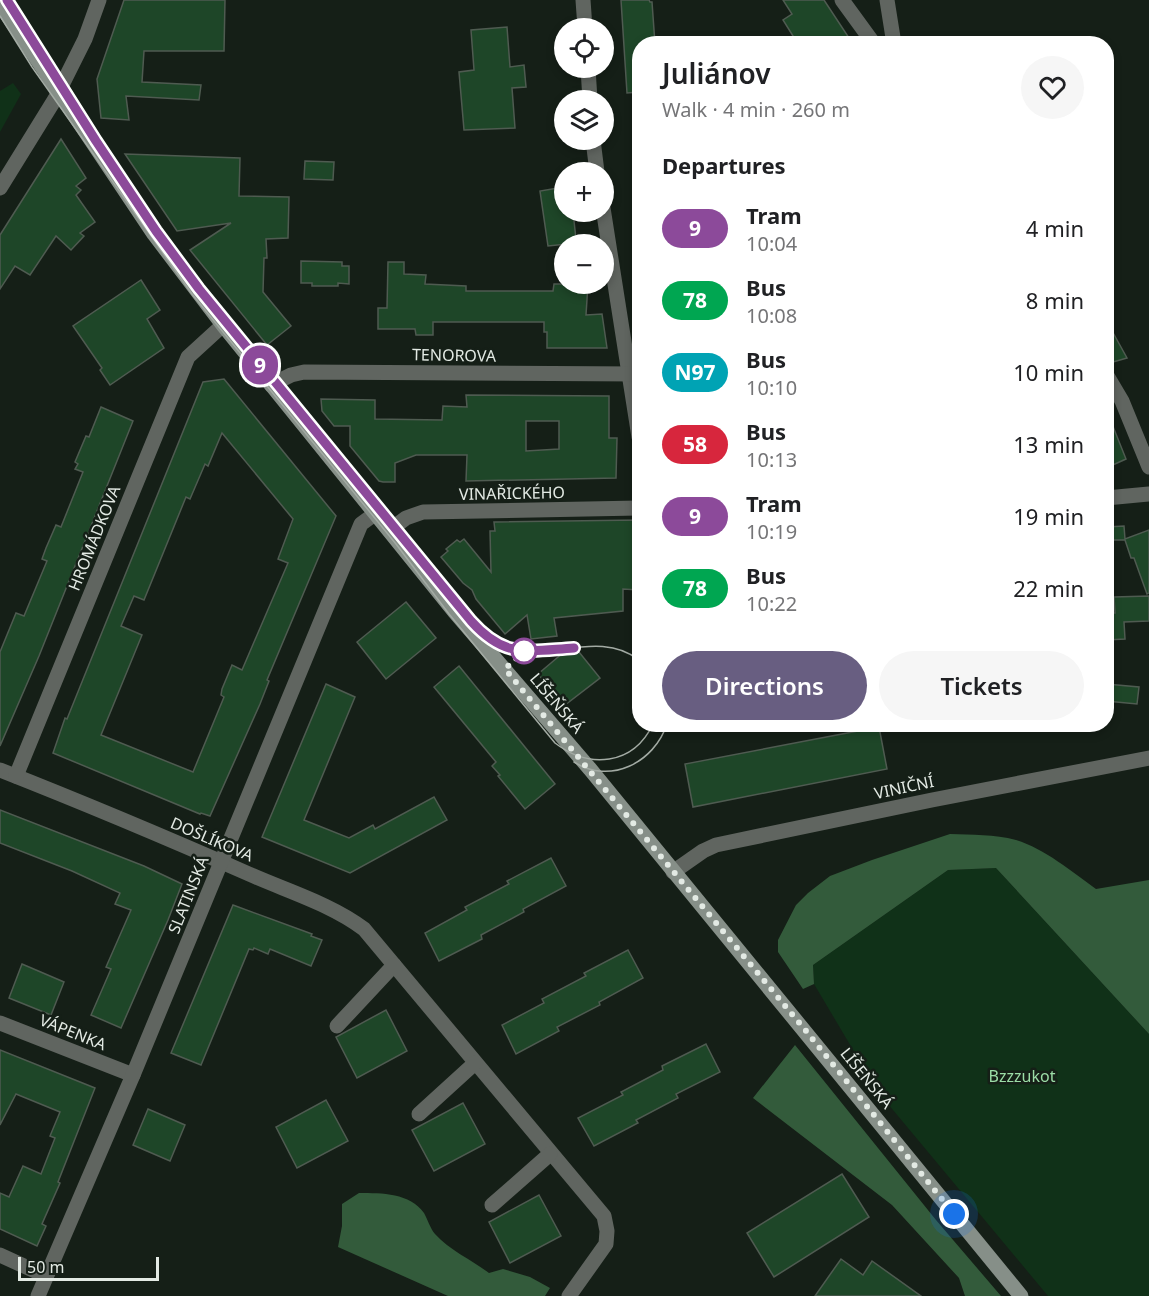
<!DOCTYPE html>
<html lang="en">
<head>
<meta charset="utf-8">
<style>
	:root { --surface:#fff; --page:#f6f6f6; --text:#202124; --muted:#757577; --accent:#685e81 }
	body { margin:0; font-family:"Noto Sans",sans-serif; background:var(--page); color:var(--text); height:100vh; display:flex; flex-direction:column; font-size:22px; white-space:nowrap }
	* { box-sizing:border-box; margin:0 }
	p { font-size:20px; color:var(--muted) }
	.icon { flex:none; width:33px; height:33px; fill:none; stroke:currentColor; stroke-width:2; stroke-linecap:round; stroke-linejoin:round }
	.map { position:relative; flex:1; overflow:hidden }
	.side { position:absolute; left:632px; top:36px; width:482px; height:696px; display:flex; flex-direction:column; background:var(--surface); border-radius:24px; box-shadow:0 3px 9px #0003 }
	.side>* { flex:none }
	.badge { padding:0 12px; border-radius:20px; font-size:21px; line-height:39px }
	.controls { position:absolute; left:554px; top:18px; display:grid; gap:12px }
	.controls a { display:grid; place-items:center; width:60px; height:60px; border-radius:50%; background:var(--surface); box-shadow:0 3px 9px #0003; font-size:30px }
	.scale { position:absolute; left:18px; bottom:15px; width:141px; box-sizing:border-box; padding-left:6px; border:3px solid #e3eae4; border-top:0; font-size:16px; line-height:21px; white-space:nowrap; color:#e3eae4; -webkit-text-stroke:4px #151f17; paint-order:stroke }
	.you { position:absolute; width:30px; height:30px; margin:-15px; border:4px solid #fff; border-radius:50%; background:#1a73e8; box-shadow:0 0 0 9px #1a73e833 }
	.map>.badge { position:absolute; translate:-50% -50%; box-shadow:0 0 0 3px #fff }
	h2 { padding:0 30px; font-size:22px; line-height:54px }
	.round { display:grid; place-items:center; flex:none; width:63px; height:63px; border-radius:32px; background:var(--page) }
	.headline { display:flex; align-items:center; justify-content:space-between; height:102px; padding:0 30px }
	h1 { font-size:28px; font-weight:600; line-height:45px }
	.primary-button { display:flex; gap:12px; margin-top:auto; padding:12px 30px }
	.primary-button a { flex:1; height:69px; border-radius:36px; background:var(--accent); color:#fff; font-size:24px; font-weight:600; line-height:69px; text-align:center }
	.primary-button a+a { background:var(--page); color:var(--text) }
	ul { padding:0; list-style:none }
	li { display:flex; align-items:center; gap:18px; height:72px; padding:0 30px }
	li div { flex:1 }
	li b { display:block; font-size:22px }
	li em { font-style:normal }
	li .badge { min-width:66px; font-weight:700; text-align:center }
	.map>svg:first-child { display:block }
</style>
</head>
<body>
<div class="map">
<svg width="1149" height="1296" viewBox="0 0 1149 1296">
	<rect width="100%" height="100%" fill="#151f17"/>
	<g fill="#103118">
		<polygon points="13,83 21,94 0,132 0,91"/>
		<polygon points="996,868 1149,1034 1149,1296 1048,1296 878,1092 814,984 813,965 948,870"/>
	</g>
	<g fill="#335b3b">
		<path d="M950,834C972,835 994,834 1016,840C1045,849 1071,871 1096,889L1149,880V1034L996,868L948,870L813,965L814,984L803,989L778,952V940L796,905L808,893L830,876L872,860Z"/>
		<polygon points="795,1045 936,1220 1001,1296 965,1296 959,1278 892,1205 753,1098"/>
		<path d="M359,1193C382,1193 410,1193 424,1213C428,1220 430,1228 435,1234C449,1250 472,1260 489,1273L503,1269L530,1277L550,1288L545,1296H448L338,1247L342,1226V1204Z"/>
	</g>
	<g fill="#1e4628" stroke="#4f5b51" stroke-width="1.5" fill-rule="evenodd">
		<polygon points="124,0 225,0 224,51 144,51 142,82 201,85 199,100 126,96 129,120 101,118 97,79"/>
		<polygon points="621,0 649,0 650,2 652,2 655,44 639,44 639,92 627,93"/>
		<polygon points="783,0 824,0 853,44 798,44 783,20 792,14"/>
		<polygon points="507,27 510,67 524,65 526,87 512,88 515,128 464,130 459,72 474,70 471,30"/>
		<polygon points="61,139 86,178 76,186 81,190 76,195 95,222 80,233 84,236 71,250 56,236 30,275 15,266 0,289 0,235"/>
		<polygon points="125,154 240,158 239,196 289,197 288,238 266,239 267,258 264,258 263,292 291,326 267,345 190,250 231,223 177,231"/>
		<polygon points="305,161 334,162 333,180 304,179"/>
		<polygon points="564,187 564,212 573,212 576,239 567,240 567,244 548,246 540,191"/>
		<polygon points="301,261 342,262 342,266 349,266 349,284 338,283 338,286 312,286 312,283 301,283"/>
		<polygon points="388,262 404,262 404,274 426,275 425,284 466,286 466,291 553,291 554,284 588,284 586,315 602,314 607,348 547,348 547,332 544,332 544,322 433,322 433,335 416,335 415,329 378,329 378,308 387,308"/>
		<polygon points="141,280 160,310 147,319 164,348 110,385 100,370 102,368 73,326"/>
		<polygon points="1106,320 1127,358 1106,364"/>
		<path d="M224,379L336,516L267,680L269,681L260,704L210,816L201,813L200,814L53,753L65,718L67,719L203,382ZM222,433L293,519L278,559L288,563L242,670L232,665L222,689L221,695L224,697L193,772L101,735L142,635L121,626L134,596L144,600L186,497L190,499L205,464L208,466Z"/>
		<path d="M466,395L609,396V438H617L616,478L466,481L467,455H416L395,463V482H383L379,481L350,446V426H334L322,411L321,399L375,400V419L442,420L443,406L467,407ZM526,421H559V449L526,451Z"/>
		<polygon points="101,407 133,421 39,656 0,746 0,652 16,613 24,616 47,561 42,559 46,548 56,525 61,527 83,472 75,469 78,464 75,462 86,436 89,437"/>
		<polygon points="1106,409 1126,459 1106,468"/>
		<polygon points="639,520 639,590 623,589 623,611 554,618 557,636 531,639 527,615 505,634 476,599 472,590 463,583 441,557 448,551 446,549 457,540 460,542 464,539 491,572 490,531 495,531 494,522"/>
		<polygon points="1124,526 1125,539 1149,530 1149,593 1147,594 1134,558 1131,558 1125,540 1106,540 1106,527"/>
		<polygon points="1149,596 1149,621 1124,622 1125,639 1106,640 1106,613 1115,613 1114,597"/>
		<polygon points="406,602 436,638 386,679 357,642"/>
		<polygon points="564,652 579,652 600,678 565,705 538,674"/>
		<polygon points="459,666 555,784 525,809 498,776 500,775 492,766 496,762 434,687"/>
		<polygon points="326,684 355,697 304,820 349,838 373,825 375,829 434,797 447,820 350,873 262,837"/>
		<polygon points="1106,684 1139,687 1137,704 1106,701"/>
		<polygon points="879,727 887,769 693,807 685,764"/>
		<polygon points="0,810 144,866 182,884 168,920 121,1028 91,1015 111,969 106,967 131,910 115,904 120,893 72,871 0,843"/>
		<polygon points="551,858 566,886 523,909 524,912 481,935 482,939 439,961 425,933 467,910 465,907 509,884 507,881"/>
		<polygon points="233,905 312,934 311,936 322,940 311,966 270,949 268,954 254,948 253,950 249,949 201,1065 171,1053"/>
		<polygon points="628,950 643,978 599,1002 600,1005 557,1027 559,1031 516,1054 502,1025 544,1003 542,999 586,976 584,973"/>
		<polygon points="22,964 64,982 51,1015 9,998"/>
		<polygon points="386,1010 407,1051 357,1078 336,1037"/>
		<polygon points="706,1044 720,1072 676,1094 678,1098 636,1120 638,1123 594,1146 578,1118 623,1095 621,1092 663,1070 662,1066"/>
		<polygon points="0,1050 95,1088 58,1182 60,1183 42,1224 46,1226 37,1246 0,1229 0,1193 9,1197 23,1166 41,1174 55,1138 50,1136 60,1112 16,1094 0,1125"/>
		<polygon points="326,1100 348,1141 297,1168 276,1127"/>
		<polygon points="463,1103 485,1144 434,1171 412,1130"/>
		<polygon points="148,1109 185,1125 170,1161 133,1145"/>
		<polygon points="842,1174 869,1217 774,1277 747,1233"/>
		<polygon points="539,1195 561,1236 510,1263 489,1222"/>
		<polygon points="841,1259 863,1275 872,1261 921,1296 815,1296"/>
	</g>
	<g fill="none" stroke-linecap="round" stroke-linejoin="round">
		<g stroke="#606560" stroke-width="15">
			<polyline points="583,0 585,28"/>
			<polyline points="842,0 874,44"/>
			<polyline points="887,0 894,44"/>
			<polyline points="588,68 590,100"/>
			<polyline points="593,140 597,172"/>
			<polyline points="0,188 55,99 85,39 99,0"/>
			<polyline points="603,208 639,437"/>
			<polyline points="1106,374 1122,401 1149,467"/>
			<polyline points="271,385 291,375 304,372 639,374"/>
			<polyline points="1106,498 1149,494"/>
			<polyline points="390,530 406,518 423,512 639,508"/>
			<path d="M0,770C84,803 167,838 249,874C287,891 331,904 364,929L604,1216L607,1231L606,1244L569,1296"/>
			<polyline points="16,776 188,357 223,325"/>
			<polyline points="673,872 703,851 716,845 932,800 1149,758"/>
			<polyline points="0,1023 133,1075"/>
			<polyline points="337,1026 394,965"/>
			<polyline points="419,1114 475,1063"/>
			<polyline points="492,1205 550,1154"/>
			<polyline points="0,1255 46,1276"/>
			<polyline points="38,1296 133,1075 361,524 376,513"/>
		</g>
		<polyline stroke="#868f88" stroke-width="15" points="0,4 154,234 223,325 454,611 590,769 1021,1296"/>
		<g stroke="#a3aba4" stroke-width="1.5">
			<polyline points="7,0 95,140"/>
			<path d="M0,16L32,67L192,294L396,544L449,614L555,743C589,769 633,766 653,724"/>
			<polyline points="228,325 269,376"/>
			<path d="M405,541C424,565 474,634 500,646C544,664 599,628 639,660"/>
			<path d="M574,762C610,785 654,763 667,724"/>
		</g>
	</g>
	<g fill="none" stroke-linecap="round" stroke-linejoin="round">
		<defs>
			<path id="line" d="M7,0L96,141L156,231L199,289L471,621C505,659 527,651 574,648"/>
		</defs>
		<use href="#line" stroke="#fff" stroke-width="14"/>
		<use href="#line" stroke="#8c4a9a" stroke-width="9"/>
		<polyline stroke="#e3eae4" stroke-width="6" stroke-dasharray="0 10.8" points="524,651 505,669 806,1031 954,1214"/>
	</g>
	<circle fill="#fff" stroke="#8c4a9a" stroke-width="3" cx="524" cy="651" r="12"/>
	<g text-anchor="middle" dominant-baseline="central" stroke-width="5" stroke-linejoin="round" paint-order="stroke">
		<g font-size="16" fill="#e3eae4" stroke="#151f17">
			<text transform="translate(454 355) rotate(1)">TENOROVA</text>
			<text transform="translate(512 493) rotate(-1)">VINAŘICKÉHO</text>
			<text transform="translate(94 538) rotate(-68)">HROMÁDKOVA</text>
			<text transform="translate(557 703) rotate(50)">LÍŠEŇSKÁ</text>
			<text transform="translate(904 787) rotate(-12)">VINIČNÍ</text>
			<text transform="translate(212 839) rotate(23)">DOŠLÍKOVA</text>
			<text transform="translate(188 895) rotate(-68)">SLATINSKÁ</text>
			<text transform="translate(73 1032) rotate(22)">VÁPENKA</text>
			<text transform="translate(867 1078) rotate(51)">LÍŠEŇSKÁ</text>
		</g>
		<g font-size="16" fill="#9bdca6" stroke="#151f17">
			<text x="1022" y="1076">Bzzzukot</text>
		</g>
	</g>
</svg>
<div class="controls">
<a><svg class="icon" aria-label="locate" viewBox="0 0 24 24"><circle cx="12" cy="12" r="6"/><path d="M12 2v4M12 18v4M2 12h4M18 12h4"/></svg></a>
<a><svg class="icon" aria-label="layers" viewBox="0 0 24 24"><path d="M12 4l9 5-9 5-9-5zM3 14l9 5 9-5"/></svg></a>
<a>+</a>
<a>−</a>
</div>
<div class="scale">50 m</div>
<div class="you" style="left:954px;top:1214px"></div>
<b class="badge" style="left:260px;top:365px;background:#8c4a9a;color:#fff">9</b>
<section class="side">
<div class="headline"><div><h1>Juliánov</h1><p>Walk · 4 min · 260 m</p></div><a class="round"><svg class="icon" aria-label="heart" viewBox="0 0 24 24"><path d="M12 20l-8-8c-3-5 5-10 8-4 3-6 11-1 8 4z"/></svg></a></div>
<h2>Departures</h2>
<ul>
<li><span class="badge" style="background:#8c4a9a;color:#fff">9</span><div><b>Tram</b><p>10:04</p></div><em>4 min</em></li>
<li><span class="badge" style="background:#00a651;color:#fff">78</span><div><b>Bus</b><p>10:08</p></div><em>8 min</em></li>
<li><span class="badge" style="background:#00a3b4;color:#fff">N97</span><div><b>Bus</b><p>10:10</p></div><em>10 min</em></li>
<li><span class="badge" style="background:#d7263d;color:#fff">58</span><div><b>Bus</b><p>10:13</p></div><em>13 min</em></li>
<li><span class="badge" style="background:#8c4a9a;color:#fff">9</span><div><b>Tram</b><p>10:19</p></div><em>19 min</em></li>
<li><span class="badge" style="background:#00a651;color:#fff">78</span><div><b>Bus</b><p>10:22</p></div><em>22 min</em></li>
</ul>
<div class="primary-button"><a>Directions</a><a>Tickets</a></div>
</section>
</div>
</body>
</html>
